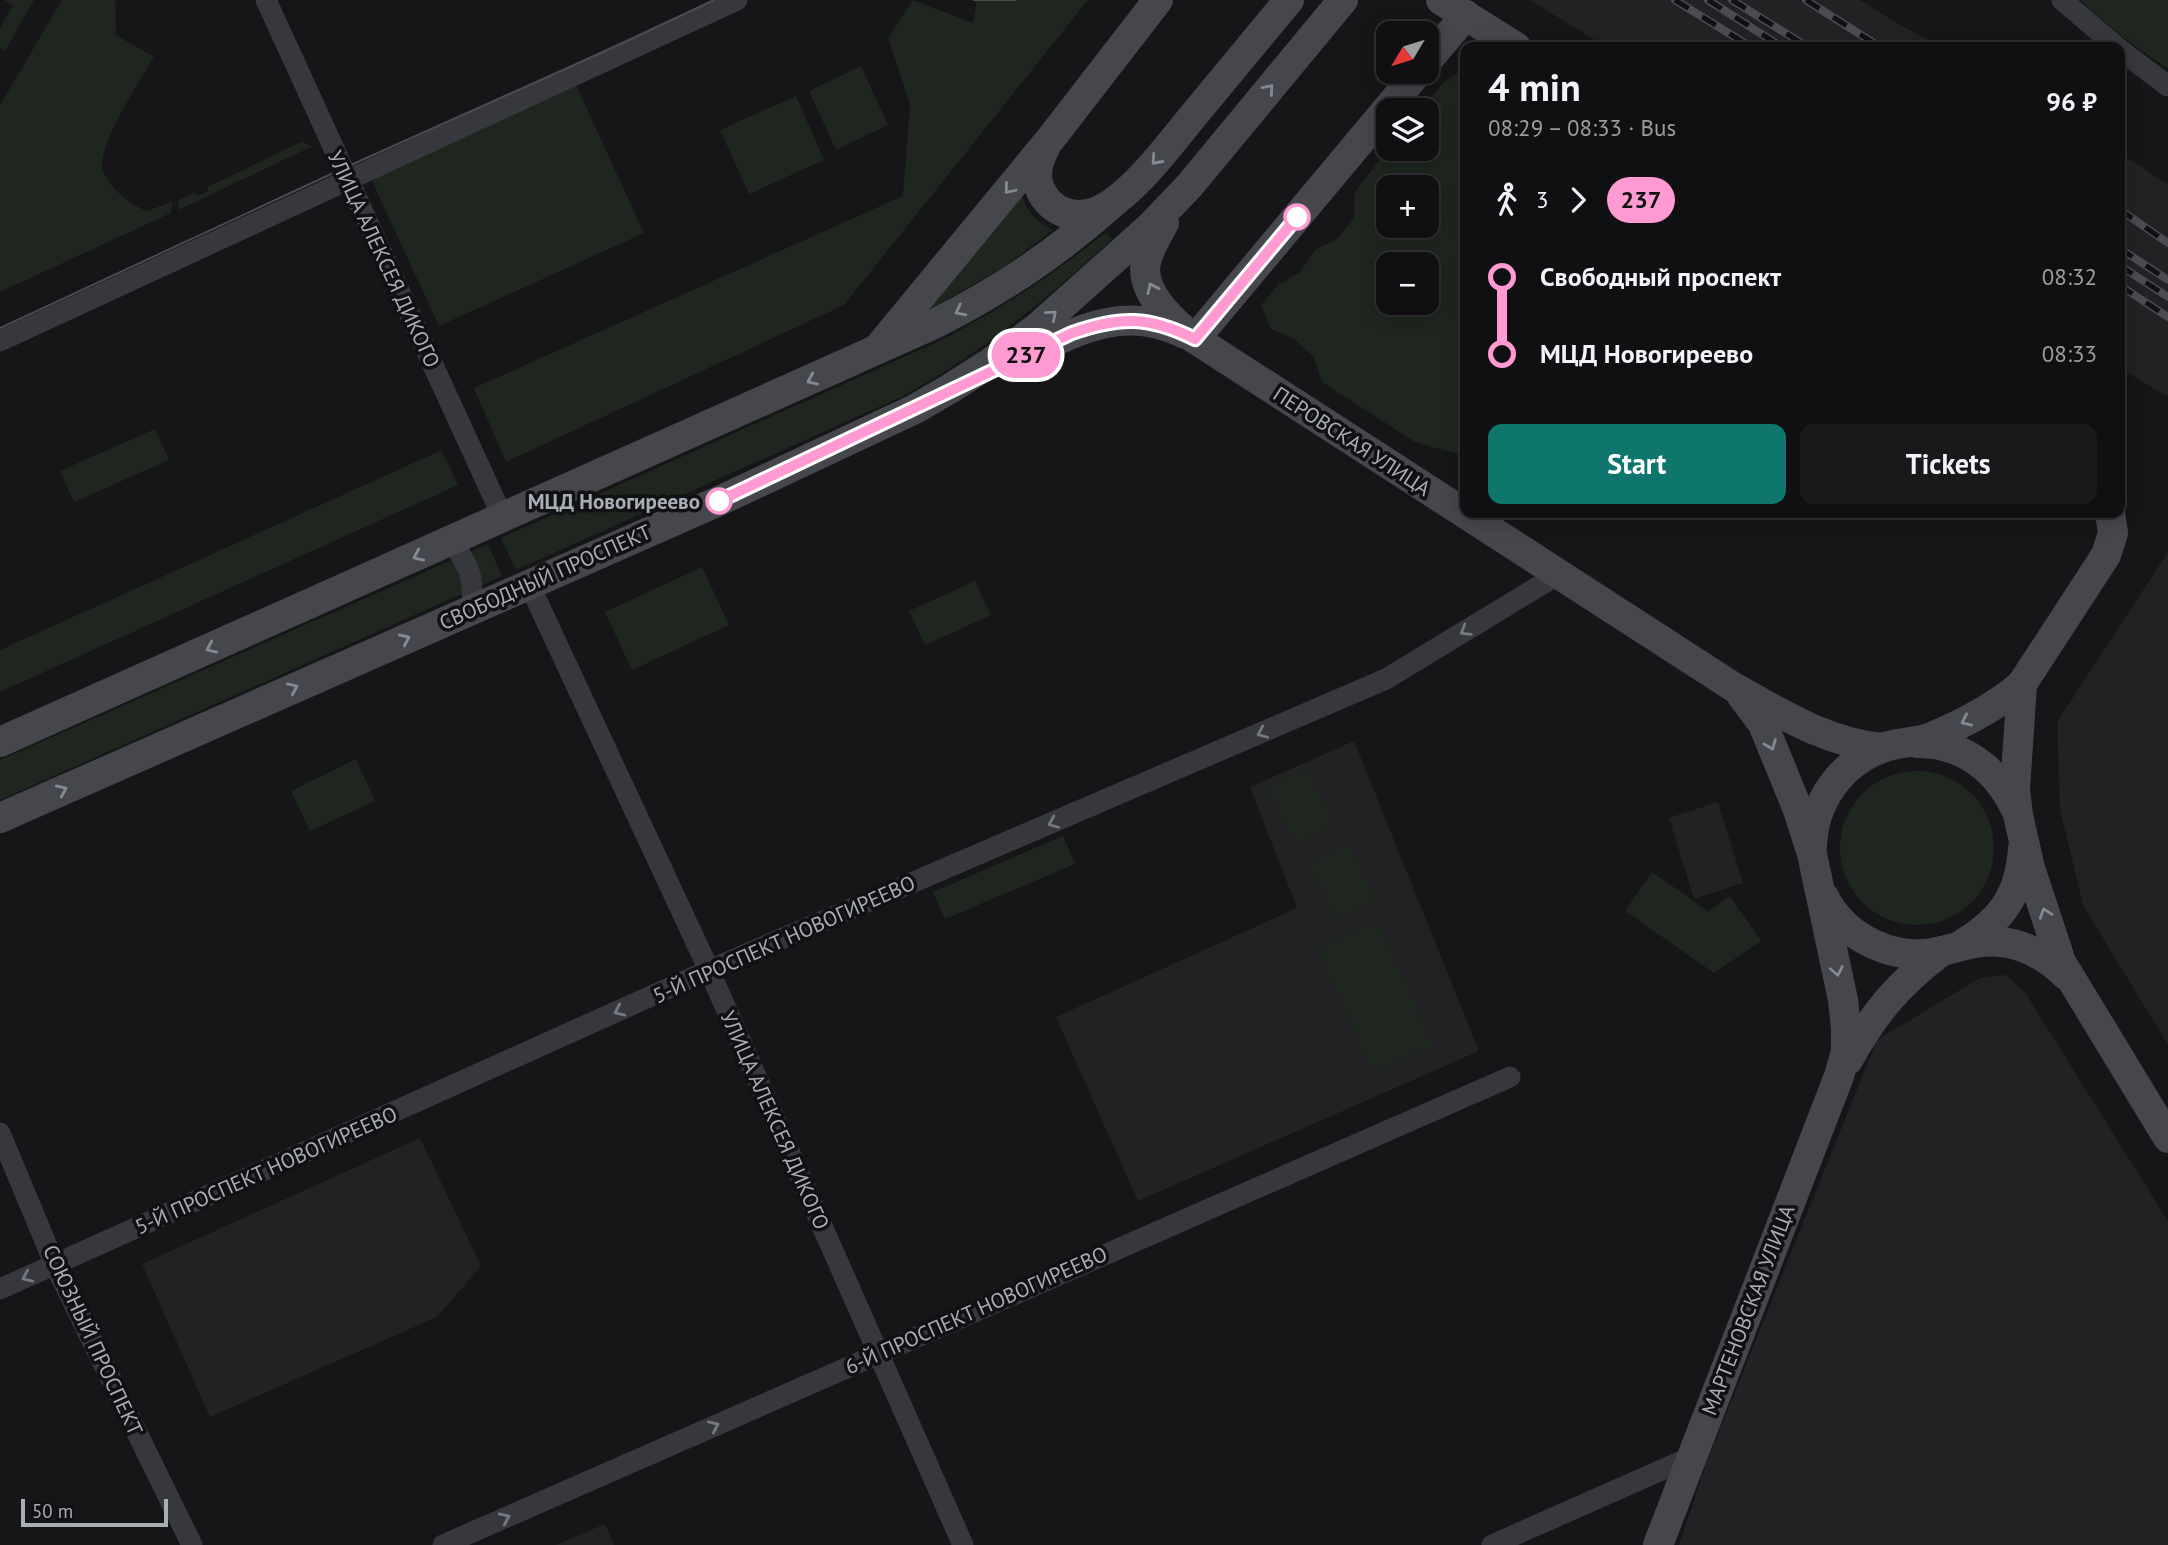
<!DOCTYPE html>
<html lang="en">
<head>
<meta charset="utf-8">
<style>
	:root { --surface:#101012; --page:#19191b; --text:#f1f3f6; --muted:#9c9d9f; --line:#303032; --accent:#0f766e }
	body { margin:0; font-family:"PT Sans",sans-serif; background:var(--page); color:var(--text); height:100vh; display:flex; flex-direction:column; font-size:26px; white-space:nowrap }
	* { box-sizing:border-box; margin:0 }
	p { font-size:23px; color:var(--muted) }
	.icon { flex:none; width:38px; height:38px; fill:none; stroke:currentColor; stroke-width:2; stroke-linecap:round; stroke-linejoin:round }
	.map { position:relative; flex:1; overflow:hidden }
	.side { position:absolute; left:1460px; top:42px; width:665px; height:476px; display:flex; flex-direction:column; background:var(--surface); border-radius:14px; box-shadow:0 4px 18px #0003,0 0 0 2px var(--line) }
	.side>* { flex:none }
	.badge { padding:0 14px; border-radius:23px; font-size:24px; line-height:46px }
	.needle { width:46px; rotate:232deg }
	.tools { position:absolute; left:1376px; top:21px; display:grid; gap:14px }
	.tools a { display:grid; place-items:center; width:63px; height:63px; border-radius:14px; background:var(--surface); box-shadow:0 4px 18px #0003,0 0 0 2px var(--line); font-size:35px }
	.scale { position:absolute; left:21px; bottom:18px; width:147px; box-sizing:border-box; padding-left:7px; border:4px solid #a8adb8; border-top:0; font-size:19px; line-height:24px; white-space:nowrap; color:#a8adb8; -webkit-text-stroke:5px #111113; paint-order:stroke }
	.map>.badge { position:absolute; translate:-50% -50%; box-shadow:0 0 0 4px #fff }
	.legs { display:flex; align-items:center; gap:10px; height:77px; padding:0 28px; font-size:23px }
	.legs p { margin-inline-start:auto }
	.summary { display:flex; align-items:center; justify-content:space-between; height:119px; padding:0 28px }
	h1 { font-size:38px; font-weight:600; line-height:52px }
	.action { display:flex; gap:14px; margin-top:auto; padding:14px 28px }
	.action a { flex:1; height:80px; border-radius:14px; background:var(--accent); color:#fff; font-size:28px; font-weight:600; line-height:80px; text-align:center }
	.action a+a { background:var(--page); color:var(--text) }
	ul { padding:0 28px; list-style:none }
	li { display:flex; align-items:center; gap:24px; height:77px; font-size:26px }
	li i { display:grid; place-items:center; width:10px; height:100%; margin:0 9px; background:currentColor }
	li i::after { content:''; width:18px; height:18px; margin:-9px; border:5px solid; border-radius:50%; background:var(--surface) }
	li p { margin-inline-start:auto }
	li:first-child i { background:linear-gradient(#0000 50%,currentColor 0) }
	li:last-child i { background:linear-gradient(currentColor 50%,#0000 0) }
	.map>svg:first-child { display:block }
</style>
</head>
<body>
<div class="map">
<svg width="2168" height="1545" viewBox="0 0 2168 1545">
	<rect width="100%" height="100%" fill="#161618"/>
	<g fill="#222225">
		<polygon points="1530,0 1860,0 1895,22 1941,47 1606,47"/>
		<polygon points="2119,152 2168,185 2168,397 2119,367"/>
		<polygon points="2168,552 2168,1045 2083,905 2060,809 2057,722"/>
		<polygon points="1354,741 1479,1051 1138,1201 1056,1017 1297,908 1250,787"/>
		<polygon points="1718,802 1743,883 1694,899 1669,818"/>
		<polygon points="2006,975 2026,994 2168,1221 2168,1545 1679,1545 1707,1461 1877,1040 1980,978"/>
		<polygon points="420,1138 481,1266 437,1317 210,1417 142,1264"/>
		<polygon points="605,1524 614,1545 556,1545"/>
	</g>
	<g fill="#1e261f" fill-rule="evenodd">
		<polygon points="4,0 34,0 5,51 0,48 0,28 13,5"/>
		<path d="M62,0H115L116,35L154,57C141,79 95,149 103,171C110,189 131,205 147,211L172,202L171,213L0,292V105Z"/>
		<polygon points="913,0 973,23 977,0 1088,0 844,305 506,462 474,388 903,196 910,105 888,38"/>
		<polygon points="2080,0 2168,0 2168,69 2124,38"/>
		<polygon points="861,66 888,125 836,150 809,91"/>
		<path d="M1458,73L1465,75L1464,456L1415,442L1322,382L1314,357L1294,339L1271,329L1261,305L1278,285L1300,272L1315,250L1338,238L1354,218L1355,192L1388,149H1426V110H1421L1443,83ZM1388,187H1426V226H1388ZM1388,264H1426V303H1388Z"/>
		<polygon points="575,83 644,233 439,326 370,177"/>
		<polygon points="796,96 824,160 749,194 720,130"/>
		<polygon points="301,142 313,146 178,210 179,200 194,192 198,195 207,192 208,187"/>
		<path d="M1021,189C1024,210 1035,221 1053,230L1003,268L928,310Z"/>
		<path d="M1106,232L1112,239C1047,299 979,355 901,397L516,570L501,538L944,339C1002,308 1055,274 1106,232Z"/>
		<polygon points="155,429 169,460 74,502 60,471"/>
		<polygon points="442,450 458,485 0,692 0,650"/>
		<polygon points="488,544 502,576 0,800 0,760"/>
		<polygon points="702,567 729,625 632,670 605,612"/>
		<polygon points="975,581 991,615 925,645 909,611"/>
		<polygon points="356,759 375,801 310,831 291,791"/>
		<polygon points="1305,768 1335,823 1297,845 1266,789"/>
		<circle cx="1917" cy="848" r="77"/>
		<polygon points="1063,836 1075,864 945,919 933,892"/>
		<polygon points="1347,844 1377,899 1338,921 1308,865"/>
		<polygon points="1652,872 1708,911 1730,896 1761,941 1714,973 1625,911"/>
		<polygon points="1378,921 1434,1045 1373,1072 1317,948"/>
	</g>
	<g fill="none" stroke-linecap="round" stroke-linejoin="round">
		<g stroke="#37383d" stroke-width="21">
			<polyline points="266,0 503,518"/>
			<polyline points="2062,0 2117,47"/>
			<polyline points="2119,49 2168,86"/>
			<polyline points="0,341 737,0"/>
			<path d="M452,541C470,569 474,575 472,609"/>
			<polyline points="529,584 709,970 963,1545"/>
			<polyline points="0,1133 55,1265 192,1545"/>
			<polyline points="0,1289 709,970 1386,679 1559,574"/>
			<polyline points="443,1545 1510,1077"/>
			<polyline points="1492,1545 1691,1457"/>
		</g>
		<g stroke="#45474d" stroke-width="30">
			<polyline points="1441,0 1516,47"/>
			<polyline points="1426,62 1466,15"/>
			<path d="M1045,148C1038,161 1034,176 1040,189C1050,212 1075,221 1098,211C1132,196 1169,145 1193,116C1225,77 1257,39 1289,0"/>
			<path d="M1164,223C1157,236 1146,253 1145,269C1145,297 1175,324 1195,339L1735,688C1782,714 1827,743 1882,748"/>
			<polyline points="1195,339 1418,72"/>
			<polyline points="879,347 1052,137 1158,0"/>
			<path d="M1015,361C1072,333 1122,302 1185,334"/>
			<polyline points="2022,684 2015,790 2018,815 2030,868 2061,962 2168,1138"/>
			<path d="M0,742L934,324C1002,290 1058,252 1115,201"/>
			<path d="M1917,743C1961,742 1997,769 2015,808"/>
			<polyline points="0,818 719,501 915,409 951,388 990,363 1038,327 1150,227 1190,185 1343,0"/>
			<path d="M1812,847C1813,803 1840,763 1882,748C1897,742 1914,743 1929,738C1963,724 1995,708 2022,684L2106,555L2113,533L2110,513"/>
			<path d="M1824,897C1845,939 1896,963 1942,951C1964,946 1977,940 2000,942C2026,944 2048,958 2066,975"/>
			<path d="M1964,943C2003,919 2020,894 2023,848"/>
			<path d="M1848,1060C1874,1013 1898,984 1942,951"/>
			<polyline points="1658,1545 1839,1076 1846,1051 1846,1029 1843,1000 1812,854 1798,810 1763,724 1742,696"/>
		</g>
		<g stroke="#4a4c52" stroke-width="2">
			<polyline points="974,0 1015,0"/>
			<polyline points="0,328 342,169 623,43 714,0"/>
		</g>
		<defs>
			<g id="rail">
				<polyline points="1675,0 1751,47"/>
				<polyline points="1708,0 1782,47"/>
				<polyline points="1732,0 1808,47"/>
				<polyline points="1806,0 1880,47"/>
				<polyline points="2119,209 2168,243"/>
				<polyline points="2119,248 2168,280"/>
				<polyline points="2119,265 2168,297"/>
				<polyline points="2119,285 2168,317"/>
			</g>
		</defs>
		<use href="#rail" stroke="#4a4c52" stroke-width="8"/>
		<use href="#rail" stroke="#111113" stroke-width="5" stroke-dasharray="16" stroke-linecap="butt"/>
	</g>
	<defs><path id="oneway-chevron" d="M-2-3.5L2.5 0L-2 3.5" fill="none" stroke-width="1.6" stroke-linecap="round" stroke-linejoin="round" transform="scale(1.75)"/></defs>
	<g stroke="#858993">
		<use href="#oneway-chevron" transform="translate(1269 89) rotate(-50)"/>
		<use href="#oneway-chevron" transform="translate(1156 160) rotate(132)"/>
		<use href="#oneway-chevron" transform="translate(1009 189) rotate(130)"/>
		<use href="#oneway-chevron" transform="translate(1152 288) rotate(-114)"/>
		<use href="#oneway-chevron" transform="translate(960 311) rotate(153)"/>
		<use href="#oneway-chevron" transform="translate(1052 315) rotate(-40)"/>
		<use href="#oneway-chevron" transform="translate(812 380) rotate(156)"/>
		<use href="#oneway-chevron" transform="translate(418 556) rotate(156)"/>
		<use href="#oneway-chevron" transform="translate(405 639) rotate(-24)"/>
		<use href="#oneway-chevron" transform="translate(211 648) rotate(156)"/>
		<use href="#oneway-chevron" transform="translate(293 688) rotate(-24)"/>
		<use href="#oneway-chevron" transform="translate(1966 721) rotate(155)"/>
		<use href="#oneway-chevron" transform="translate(1771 745) rotate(68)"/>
		<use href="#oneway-chevron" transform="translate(62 790) rotate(-24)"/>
		<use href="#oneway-chevron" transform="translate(2045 913) rotate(-108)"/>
		<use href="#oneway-chevron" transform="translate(1837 971) rotate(79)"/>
	</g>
	<g stroke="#757881">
		<use href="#oneway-chevron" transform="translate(1465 631) rotate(149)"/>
		<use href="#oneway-chevron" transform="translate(1262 733) rotate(157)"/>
		<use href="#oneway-chevron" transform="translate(1053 823) rotate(157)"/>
		<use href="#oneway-chevron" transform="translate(619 1011) rotate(156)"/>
		<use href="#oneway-chevron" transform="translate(27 1277) rotate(156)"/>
		<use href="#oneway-chevron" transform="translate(714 1426) rotate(-24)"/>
		<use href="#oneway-chevron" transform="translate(505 1518) rotate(-24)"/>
	</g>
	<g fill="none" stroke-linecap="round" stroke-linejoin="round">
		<defs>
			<path id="line-1" d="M719,501L1072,333C1120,316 1149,316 1195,339L1297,217"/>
		</defs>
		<use href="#line-1" stroke="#fff" stroke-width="16"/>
		<use href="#line-1" stroke="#ff9ad2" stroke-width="10"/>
	</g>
	<g fill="#fff" stroke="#ff9ad2" stroke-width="3.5">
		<circle cx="1297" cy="217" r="12"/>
		<circle cx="719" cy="501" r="12"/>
	</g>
	<g text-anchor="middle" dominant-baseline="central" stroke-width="7" stroke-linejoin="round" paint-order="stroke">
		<g font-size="21" fill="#a8adb8" stroke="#111113">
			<text transform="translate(384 259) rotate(65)">УЛИЦА АЛЕКСЕЯ ДИКОГО</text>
			<text transform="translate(1352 441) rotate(33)">ПЕРОВСКАЯ УЛИЦА</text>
			<text transform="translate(545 577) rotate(-24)">СВОБОДНЫЙ ПРОСПЕКТ</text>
			<text transform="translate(784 939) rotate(-24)">5-Й ПРОСПЕКТ НОВОГИРЕЕВО</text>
			<text transform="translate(775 1120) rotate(66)">УЛИЦА АЛЕКСЕЯ ДИКОГО</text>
			<text transform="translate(266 1170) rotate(-24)">5-Й ПРОСПЕКТ НОВОГИРЕЕВО</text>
			<text transform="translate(976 1310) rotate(-24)">6-Й ПРОСПЕКТ НОВОГИРЕЕВО</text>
			<text transform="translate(1748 1310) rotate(-69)">МАРТЕНОВСКАЯ УЛИЦА</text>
			<text transform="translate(93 1340) rotate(65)">СОЮЗНЫЙ ПРОСПЕКТ</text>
		</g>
		<g font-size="21" font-weight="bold" fill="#a8adb8" stroke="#111113" text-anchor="end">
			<text x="700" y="501">МЦД Новогиреево</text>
		</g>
	</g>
</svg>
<div class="tools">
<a><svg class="needle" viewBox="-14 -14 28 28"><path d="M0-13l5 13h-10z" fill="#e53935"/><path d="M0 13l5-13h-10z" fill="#9c9d9f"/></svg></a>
<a><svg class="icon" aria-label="layers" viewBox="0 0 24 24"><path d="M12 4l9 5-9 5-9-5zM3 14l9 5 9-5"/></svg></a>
<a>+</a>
<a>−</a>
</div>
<div class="scale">50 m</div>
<b class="badge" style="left:1026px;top:355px;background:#ff9ad2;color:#111">237</b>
<section class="side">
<div class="summary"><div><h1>4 min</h1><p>08:29 – 08:33 · Bus</p></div><b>96 ₽</b></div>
<div class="legs"><svg class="icon" aria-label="walk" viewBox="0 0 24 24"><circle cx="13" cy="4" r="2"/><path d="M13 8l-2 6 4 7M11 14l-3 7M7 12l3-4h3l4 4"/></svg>3<svg class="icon" aria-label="forward" viewBox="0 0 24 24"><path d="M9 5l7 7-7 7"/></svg><b class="badge" style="background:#ff9ad2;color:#111">237</b></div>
<ul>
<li><i style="color:#ff9ad2"></i><b>Свободный проспект</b><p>08:32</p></li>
<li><i style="color:#ff9ad2"></i><b>МЦД Новогиреево</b><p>08:33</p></li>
</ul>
<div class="action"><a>Start</a><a>Tickets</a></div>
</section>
</div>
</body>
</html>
